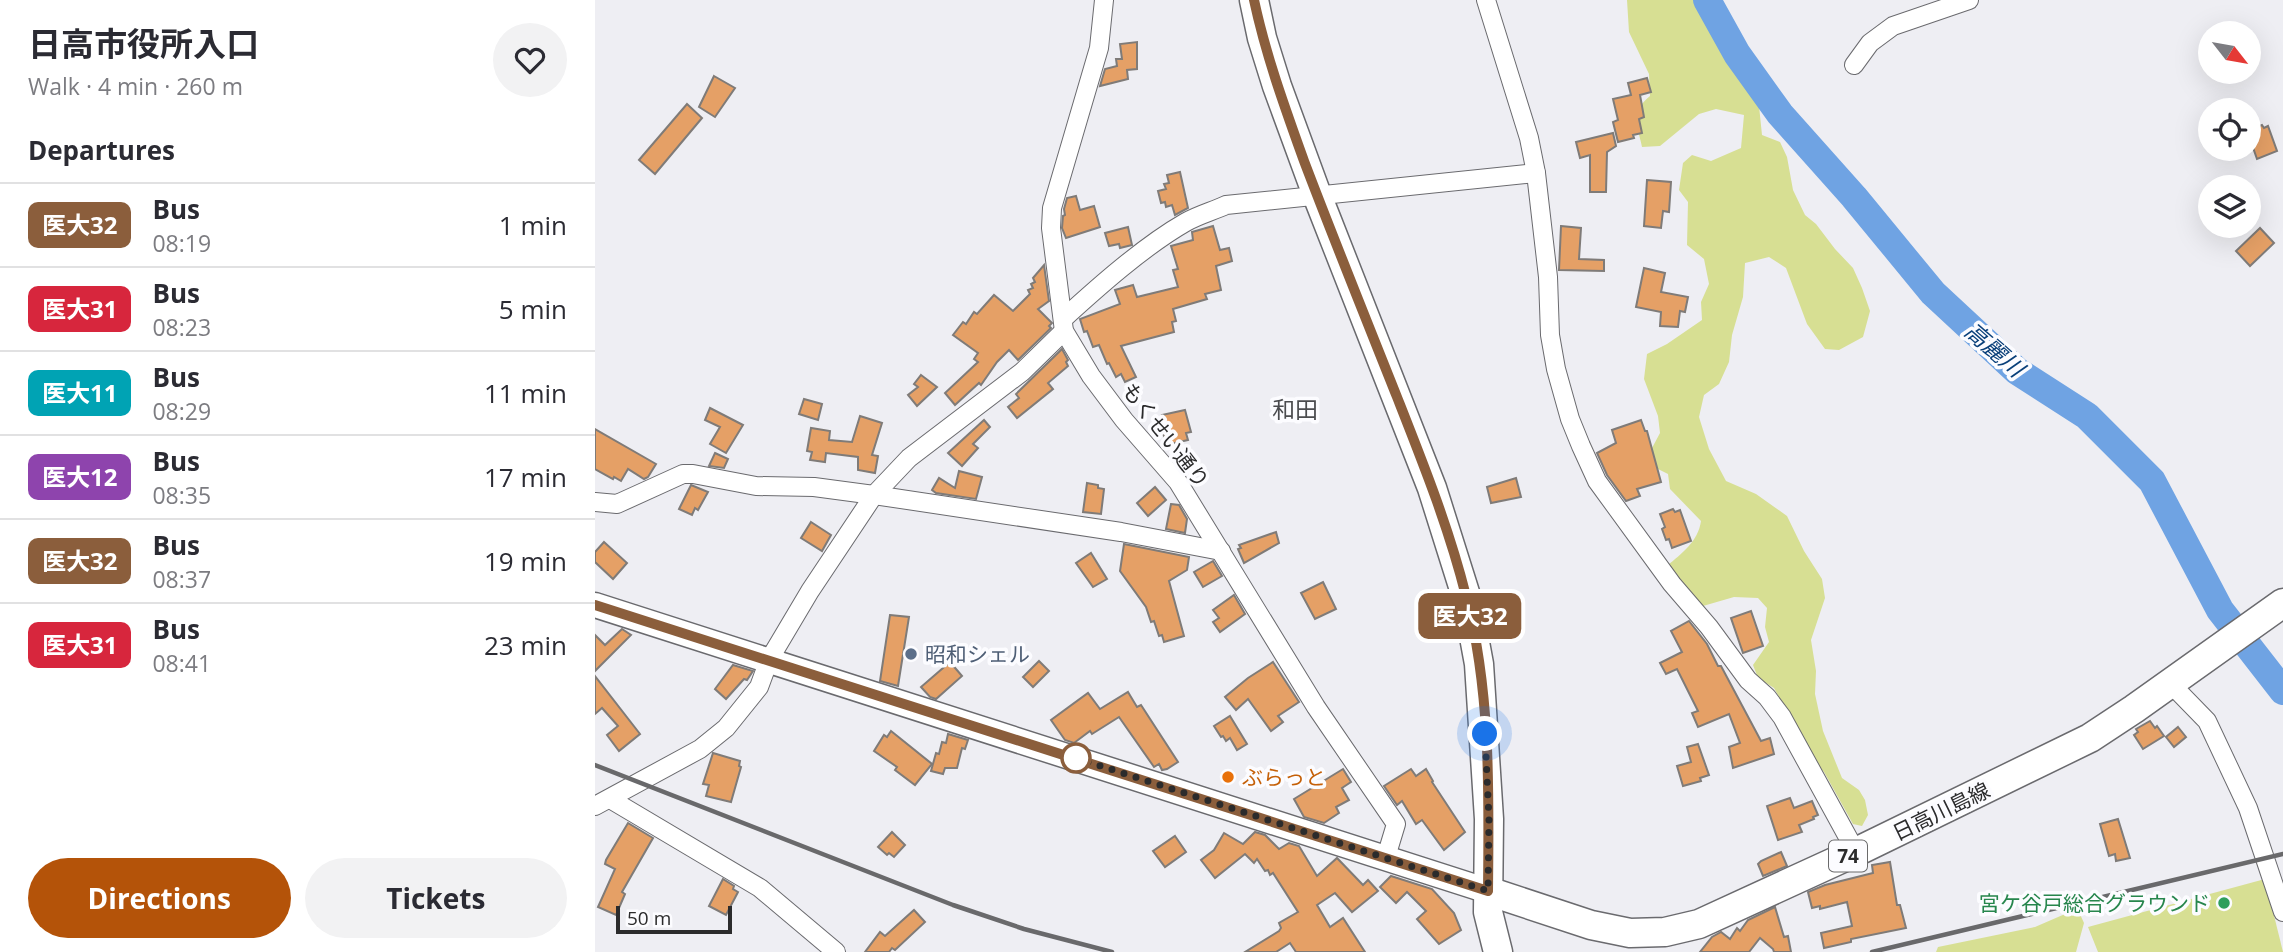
<!DOCTYPE html>
<html lang="en">
<head>
<meta charset="utf-8">
<style>
	:root { --surface:#fff; --page:#f2f2f3; --text:#2b2b33; --muted:#7c7c81; --line:#e1e1e2; --accent:#b45309 }
	body { margin:0; font-family:"Open Sans","Noto Sans JP",sans-serif; background:var(--page); color:var(--text); height:100vh; display:flex; flex-direction:column; font-size:26px; white-space:nowrap }
	* { box-sizing:border-box; margin:0 }
	p { font-size:23px; color:var(--muted) }
	.icon { flex:none; width:38px; height:38px; fill:none; stroke:currentColor; stroke-width:2; stroke-linecap:round; stroke-linejoin:round }
	.map { position:relative; flex:1; overflow:hidden }
	.sheet { display:flex; flex-direction:column; background:var(--surface); width:595px }
	.sheet>* { flex:none }
	.badge { padding:0 14px; border-radius:10px; font-size:24px; line-height:46px }
	.needle { width:46px; rotate:121deg }
	.fabs { position:absolute; left:1603px; top:21px; display:grid; gap:14px }
	.fabs a { display:grid; place-items:center; width:63px; height:63px; border-radius:50%; background:var(--surface); box-shadow:0 7px 28px #0002; font-size:35px }
	.scale { position:absolute; left:21px; bottom:18px; width:116px; box-sizing:border-box; padding-left:7px; border:4px solid #2b2b2c; border-top:0; font-size:19px; line-height:24px; white-space:nowrap; color:#2b2b2c; -webkit-text-stroke:5px #fcfcff; paint-order:stroke }
	.you { position:absolute; width:35px; height:35px; margin:-18px; border:5px solid #fff; border-radius:50%; background:#1a73e8; box-shadow:0 0 0 10px #1a73e833 }
	.map>.badge { position:absolute; translate:-50% -50%; box-shadow:0 0 0 4px #fff }
	h2 { padding:0 28px; font-size:26px; line-height:63px }
	.round { display:grid; place-items:center; flex:none; width:74px; height:74px; border-radius:37px; background:var(--page) }
	.head { display:flex; align-items:center; justify-content:space-between; height:119px; padding:0 28px }
	h1 { font-size:33px; font-weight:700; line-height:52px }
	.cta { display:flex; gap:14px; margin-top:auto; padding:14px 28px }
	.cta a { flex:1; height:80px; border-radius:42px; background:var(--accent); color:#fff; font-size:28px; font-weight:700; line-height:80px; text-align:center }
	.cta a+a { background:var(--page); color:var(--text) }
	ul { padding:0; list-style:none }
	li { display:flex; align-items:center; gap:21px; height:84px; padding:0 28px; border-top:2px solid var(--line) }
	li div { flex:1 }
	li b { display:block; font-size:26px }
	li em { font-style:normal }
	li .badge { min-width:77px; font-weight:700; text-align:center }
	main { display:flex; flex:1; min-height:0 }
	.map>svg:first-child { display:block }
</style>
</head>
<body>
<main>
<section class="sheet">
<div class="head"><div><h1>日高市役所入口</h1><p>Walk · 4 min · 260 m</p></div><a class="round"><svg class="icon" aria-label="heart" viewBox="0 0 24 24"><path d="M12 20l-8-8c-3-5 5-10 8-4 3-6 11-1 8 4z"/></svg></a></div>
<h2>Departures</h2>
<ul>
<li><span class="badge" style="background:#8b5e3c;color:#fff">医大32</span><div><b>Bus</b><p>08:19</p></div><em>1 min</em></li>
<li><span class="badge" style="background:#d7263d;color:#fff">医大31</span><div><b>Bus</b><p>08:23</p></div><em>5 min</em></li>
<li><span class="badge" style="background:#00a3b4;color:#fff">医大11</span><div><b>Bus</b><p>08:29</p></div><em>11 min</em></li>
<li><span class="badge" style="background:#8e44ad;color:#fff">医大12</span><div><b>Bus</b><p>08:35</p></div><em>17 min</em></li>
<li><span class="badge" style="background:#8b5e3c;color:#fff">医大32</span><div><b>Bus</b><p>08:37</p></div><em>19 min</em></li>
<li><span class="badge" style="background:#d7263d;color:#fff">医大31</span><div><b>Bus</b><p>08:41</p></div><em>23 min</em></li>
</ul>
<div class="cta"><a>Directions</a><a>Tickets</a></div>
</section>
<div class="map">
<svg width="1688" height="952" viewBox="0 0 1688 952">
	<rect width="100%" height="100%" fill="#eeeef3"/>
	<g fill="#d7df93">
		<path d="M1032,0H1125L1127,10L1125,35L1157,84L1164,106L1167,135L1185,142L1192,157L1198,190L1210,215L1221,224L1240,249L1258,268L1267,288L1275,311L1268,337L1244,350L1230,349L1212,324L1191,268L1174,257L1150,263L1148,297L1137,335L1134,362L1124,384L1109,395L1104,417L1114,449L1131,481L1161,494L1192,516L1209,551L1227,579L1230,598L1216,640L1221,671L1220,694L1228,731L1247,778L1264,790L1270,800L1273,815L1267,826L1258,824L1229,772L1218,760L1179,688L1163,678L1158,665L1174,642L1170,627L1172,608L1163,598L1139,597L1108,606L1096,601L1072,566C1087,553 1103,542 1106,521L1075,489L1073,474L1061,468L1057,448L1065,433L1063,416L1049,379L1052,354L1072,344L1107,320L1106,302L1114,284L1109,259L1092,245L1093,202L1084,190L1088,163L1097,155L1116,161L1146,148L1149,115L1121,109L1104,114L1065,146L1047,147C1042,122 1033,115 1055,96L1054,74L1034,32Z"/>
		<polygon points="1670,879 1688,952 1503,952 1493,927"/>
		<polygon points="1484,912 1489,923 1481,952 1341,952 1343,947 1440,927 1470,914"/>
	</g>
	<g fill="none" stroke-linecap="round" stroke-linejoin="round">
		<polyline stroke="#6fa3e3" stroke-width="28" points="1112,0 1142,54 1185,114 1259,197 1338,293 1422,371 1492,416 1557,481 1625,610 1688,691"/>
	</g>
	<g fill="#e5a066" stroke="#7f7b78" stroke-width="2">
		<polygon points="542,42 542,69 532,70 533,79 505,86 510,69 522,66 521,59 527,59 525,44"/>
		<polygon points="119,76 140,88 120,117 104,107"/>
		<polygon points="1052,78 1056,92 1045,95 1049,117 1044,119 1047,133 1038,135 1039,138 1023,142 1018,122 1023,120 1018,99 1036,95 1033,83"/>
		<polygon points="92,104 107,118 60,174 44,160"/>
		<polygon points="1667,125 1669,128 1673,126 1682,151 1662,159 1654,136 1654,130"/>
		<polygon points="1018,133 1021,146 1012,152 1011,192 995,192 995,155 985,158 981,142"/>
		<polygon points="585,172 593,208 580,215 577,205 571,207 570,202 566,203 563,191 571,189 569,184 574,183 572,175"/>
		<polygon points="1052,180 1076,182 1074,212 1068,211 1066,228 1049,226"/>
		<polygon points="481,196 485,210 499,206 505,227 471,238 467,228 468,216 470,215 469,209 472,198"/>
		<polygon points="618,226 625,250 634,248 637,261 621,266 626,290 610,294 612,299 578,309 581,321 577,322 579,332 526,346 541,377 530,382 526,374 521,377 514,363 512,364 504,345 498,347 492,331 489,332 485,319 525,304 520,290 538,285 542,297 583,287 578,270 583,269 576,246 598,240 597,232"/>
		<polygon points="966,226 986,228 984,259 1009,260 1009,271 964,270"/>
		<polygon points="533,227 537,245 525,248 524,244 514,246 510,233"/>
		<polygon points="1665,228 1679,243 1655,266 1641,251"/>
		<polygon points="449,265 454,301 443,309 457,323 454,326 456,328 423,360 414,350 402,362 386,385 384,383 360,405 350,393 383,362 379,359 383,353 358,335 368,322 371,324 379,312 382,314 399,295 418,311 435,294 433,290 438,288 436,284 440,282 438,278"/>
		<polygon points="1049,268 1070,273 1066,292 1093,297 1090,312 1085,311 1083,327 1065,326 1066,312 1041,307"/>
		<polygon points="467,349 473,360 471,362 473,366 453,383 458,389 422,418 413,407 424,398 421,394"/>
		<polygon points="326,375 342,387 322,406 313,395 323,387 319,384"/>
		<polygon points="209,399 227,404 223,420 204,414"/>
		<polygon points="115,408 148,425 131,453 115,444 125,427 110,420"/>
		<polygon points="590,410 596,432 591,433 593,440 571,445 568,432 571,432 567,415"/>
		<polygon points="265,416 287,423 277,455 283,456 280,473 263,470 263,457 231,453 230,462 215,460 217,452 212,451 216,428 235,431 234,440 257,442"/>
		<polygon points="389,420 395,427 378,444 383,448 367,466 353,453"/>
		<polygon points="1046,420 1050,431 1052,431 1066,482 1042,489 1045,496 1031,501 1012,475 1002,453 1021,443 1017,430"/>
		<polygon points="0,429 61,464 53,477 49,479 33,469 26,481 19,477 18,479 0,469"/>
		<polygon points="120,453 133,459 129,468 114,466"/>
		<polygon points="364,471 387,477 381,499 341,493 337,490 344,478 360,488"/>
		<polygon points="921,478 926,497 896,503 892,487"/>
		<polygon points="492,483 503,485 503,488 509,489 506,514 488,512"/>
		<polygon points="96,485 113,492 103,510 100,508 97,515 84,509"/>
		<polygon points="560,487 571,500 553,516 542,503"/>
		<polygon points="576,504 584,505 592,519 590,533 571,529"/>
		<polygon points="1078,509 1080,512 1085,510 1096,541 1077,548 1074,539 1071,540 1067,529 1070,527 1065,514"/>
		<polygon points="216,522 236,535 227,551 206,538"/>
		<polygon points="681,532 684,543 649,563 643,549 646,548 644,545"/>
		<polygon points="9,542 32,563 18,579 0,562 0,552"/>
		<polygon points="529,544 594,557 592,570 574,581 589,636 569,642 567,635 564,636 559,621 556,622 551,607 525,571"/>
		<polygon points="496,553 512,579 498,587 481,563"/>
		<polygon points="618,561 627,576 608,587 599,572"/>
		<polygon points="728,582 741,609 720,619 706,593"/>
		<polygon points="639,595 650,614 625,632 618,622 624,618 618,610"/>
		<polygon points="1156,611 1168,646 1148,653 1136,618"/>
		<polygon points="295,615 314,617 303,686 285,681"/>
		<polygon points="1094,621 1112,644 1123,666 1126,666 1166,741 1175,738 1179,754 1138,768 1134,747 1145,743 1134,714 1103,727 1097,713 1103,711 1082,669 1071,674 1065,663 1087,652 1076,631"/>
		<polygon points="27,629 36,635 0,671 0,635 10,645"/>
		<polygon points="444,661 454,671 438,687 428,677"/>
		<polygon points="355,662 367,676 341,699 335,697 326,687"/>
		<polygon points="678,662 704,702 683,716 688,722 676,731 653,699 641,710 630,697 653,678"/>
		<polygon points="138,665 158,671 152,680 149,679 131,699 120,689"/>
		<polygon points="0,676 45,734 24,751 12,735 23,726 7,708 0,714"/>
		<polygon points="533,692 542,707 546,705 583,762 572,769 567,770 564,764 559,767 524,717 497,734 495,731 479,743 470,740 456,720 493,693 505,709"/>
		<polygon points="635,716 652,744 642,750 635,738 631,741 628,736 626,737 619,726"/>
		<polygon points="1555,721 1560,728 1562,726 1569,736 1548,749 1539,735 1543,732 1541,729"/>
		<polygon points="1583,727 1591,737 1579,747 1571,737"/>
		<polygon points="296,731 337,764 320,785 300,770 302,767 279,751 289,735 292,737"/>
		<polygon points="353,734 373,740 370,749 367,748 362,768 350,768 348,774 336,771 341,753 344,754 347,742 351,743"/>
		<polygon points="1103,744 1114,775 1105,778 1106,781 1088,786 1082,766 1096,762 1092,747"/>
		<polygon points="118,753 145,761 144,766 146,767 136,802 111,796 114,785 108,784"/>
		<polygon points="748,769 756,782 747,788 754,800 741,807 744,813 729,823 709,817 699,799"/>
		<polygon points="816,769 821,776 831,769 838,781 837,782 870,832 849,850 827,820 821,824 807,801 802,805 789,786"/>
		<polygon points="1195,798 1199,808 1217,801 1223,815 1218,817 1219,819 1204,825 1207,832 1183,840 1172,806"/>
		<polygon points="1523,819 1535,858 1521,861 1520,854 1514,856 1505,824"/>
		<polygon points="33,823 58,838 27,892 30,894 21,915 3,907 20,869 10,864 11,860"/>
		<polygon points="297,832 310,845 299,857 294,853 292,855 283,847"/>
		<polygon points="660,832 670,835 684,849 694,843 704,846 722,876 742,858 768,885 773,880 783,891 757,912 740,893 722,905 735,927 748,918 770,952 701,952 695,943 681,952 650,952 684,931 686,928 684,923 703,912 678,873 675,875 673,870 670,871 662,859 659,863 650,854 620,878 606,860 619,850 629,833 648,844"/>
		<polygon points="580,836 591,852 570,867 558,851"/>
		<polygon points="1186,852 1192,866 1168,876 1163,864 1166,861"/>
		<polygon points="1295,862 1302,905 1305,905 1311,928 1256,939 1256,942 1229,948 1226,933 1257,926 1252,902 1225,909 1225,906 1217,908 1213,892 1230,885 1278,873 1277,865"/>
		<polygon points="796,876 837,889 859,913 866,930 844,944 822,919 831,911 812,892 801,903 785,887"/>
		<polygon points="128,879 139,886 138,889 143,892 131,915 114,906"/>
		<polygon points="1180,907 1189,937 1193,936 1196,952 1179,952 1178,949 1165,938 1154,952 1105,952 1117,937 1126,932 1135,939 1142,928 1145,931 1153,920"/>
		<polygon points="319,910 330,922 300,950 297,948 294,952 270,952 285,932 290,936"/>
	</g>
	<g fill="none" stroke-linecap="round" stroke-linejoin="round">
		<defs>
			<g id="street">
				<polyline points="509,0 504,48 457,208 456,228 469,331 496,376 529,420 583,482 721,707 801,824 791,857"/>
				<polyline points="891,0 934,138 941,173 953,277 955,335 961,369 975,419 986,446 1002,481 1077,584 1114,627 1153,680 1172,697 1187,717 1261,852"/>
				<polyline points="1259,65 1275,43 1298,26 1374,0"/>
				<path d="M468,319C503,287 549,246 591,222C603,215 618,211 631,205L941,173"/>
				<polyline points="0,502 22,504 88,474 98,474 161,486 219,487 279,495 526,532 626,551"/>
				<polyline points="1575,683 1612,721 1653,808 1688,912"/>
				<polyline points="15,799 165,888 241,952"/>
				<polyline points="0,806 105,749 131,728 164,687 174,660 215,591 279,495 314,458 427,372 469,331"/>
			</g>
			<polyline id="secondary" points="0,605 893,891"/>
			<g id="primary">
				<polyline points="659,0 667,38 682,86 722,195 837,488 872,599 884,664 894,819 893,912 903,952"/>
				<polyline points="893,891 996,925 1035,933 1070,932 1104,924 1261,852 1495,738 1539,709 1688,603"/>
			</g>
		</defs>
		<use href="#street" stroke="#6a6a6e" stroke-width="20"/>
		<use href="#secondary" stroke="#6a6a6e" stroke-width="27"/>
		<use href="#primary" stroke="#6a6a6e" stroke-width="31"/>
		<use href="#street" stroke="#fff" stroke-width="18"/>
		<use href="#secondary" stroke="#fff" stroke-width="24"/>
		<use href="#primary" stroke="#fff" stroke-width="28"/>
		<g stroke="#69696b" stroke-width="4.5">
			<polyline points="0,765 358,905 429,929 517,952"/>
			<polyline points="1277,952 1688,854"/>
		</g>
	</g>
	<g fill="none" stroke-linecap="round" stroke-linejoin="round">
		<defs>
			<path id="line" d="M0,605L893,891C894,793 896,691 871,596C854,528 828,463 802,397C771,319 739,240 709,161C690,108 671,56 659,0"/>
		</defs>
		<use href="#line" stroke="#fff" stroke-width="16"/>
		<use href="#line" stroke="#8b5e3c" stroke-width="10"/>
		<polyline stroke="#2b2b2c" stroke-width="7" stroke-dasharray="0 12.6" points="481,758 893,891 894,819 890,734"/>
	</g>
	<circle fill="#5c6f8a" stroke="#fcfcff" stroke-width="2.5" cx="316" cy="654" r="7"/>
	<circle fill="#fff" stroke="#8b5e3c" stroke-width="3.5" cx="481" cy="758" r="14"/>
	<circle fill="#e8710a" stroke="#fcfcff" stroke-width="2.5" cx="633" cy="777" r="7"/>
	<circle fill="#2e9e5b" stroke="#fcfcff" stroke-width="2.5" cx="1629" cy="903" r="7"/>
	<g text-anchor="middle" dominant-baseline="central" stroke-width="7" stroke-linejoin="round" paint-order="stroke">
		<rect fill="#fcfcff" stroke="#6a6a6b" stroke-width="2" x="1234" y="840.5" width="38" height="31" rx="5"/>
		<g font-size="19" font-weight="bold" fill="#2b2b2c">
			<text x="1253" y="856">74</text>
		</g>
		<g font-size="21" fill="#2b2b2c" stroke="#fcfcff">
			<text transform="translate(571 435) rotate(52)">もくせい通り</text>
			<text transform="translate(1346 811) rotate(-26)">日高川島線</text>
		</g>
		<g font-size="21" fill="#4e5e75" stroke="#fcfcff" text-anchor="start">
			<text x="330" y="654">昭和シェル</text>
		</g>
		<g font-size="21" fill="#c56008" stroke="#fcfcff" text-anchor="start">
			<text x="647" y="777">ぶらっと</text>
		</g>
		<g font-size="21" fill="#27864d" stroke="#fcfcff" text-anchor="end">
			<text x="1615" y="903">宮ケ谷戸総合グラウンド</text>
		</g>
		<g font-size="23" font-style="italic" fill="#0a407a" stroke="#fcfcff">
			<text transform="translate(1400 349) rotate(41)">高麗川</text>
		</g>
		<g font-size="23" fill="#4b4c4f" stroke="#fcfcff">
			<text x="700" y="409">和田</text>
		</g>
	</g>
</svg>
<div class="fabs">
<a><svg class="needle" viewBox="-14 -14 28 28"><path d="M0-13l5 13h-10z" fill="#e53935"/><path d="M0 13l5-13h-10z" fill="#7c7c81"/></svg></a>
<a><svg class="icon" aria-label="locate" viewBox="0 0 24 24"><circle cx="12" cy="12" r="6"/><path d="M12 2v4M12 18v4M2 12h4M18 12h4"/></svg></a>
<a><svg class="icon" aria-label="layers" viewBox="0 0 24 24"><path d="M12 4l9 5-9 5-9-5zM3 14l9 5 9-5"/></svg></a>
</div>
<div class="scale">50 m</div>
<div class="you" style="left:890px;top:734px"></div>
<b class="badge" style="left:875px;top:616px;background:#8b5e3c;color:#fff">医大32</b>
</div>
</main>
</body>
</html>
